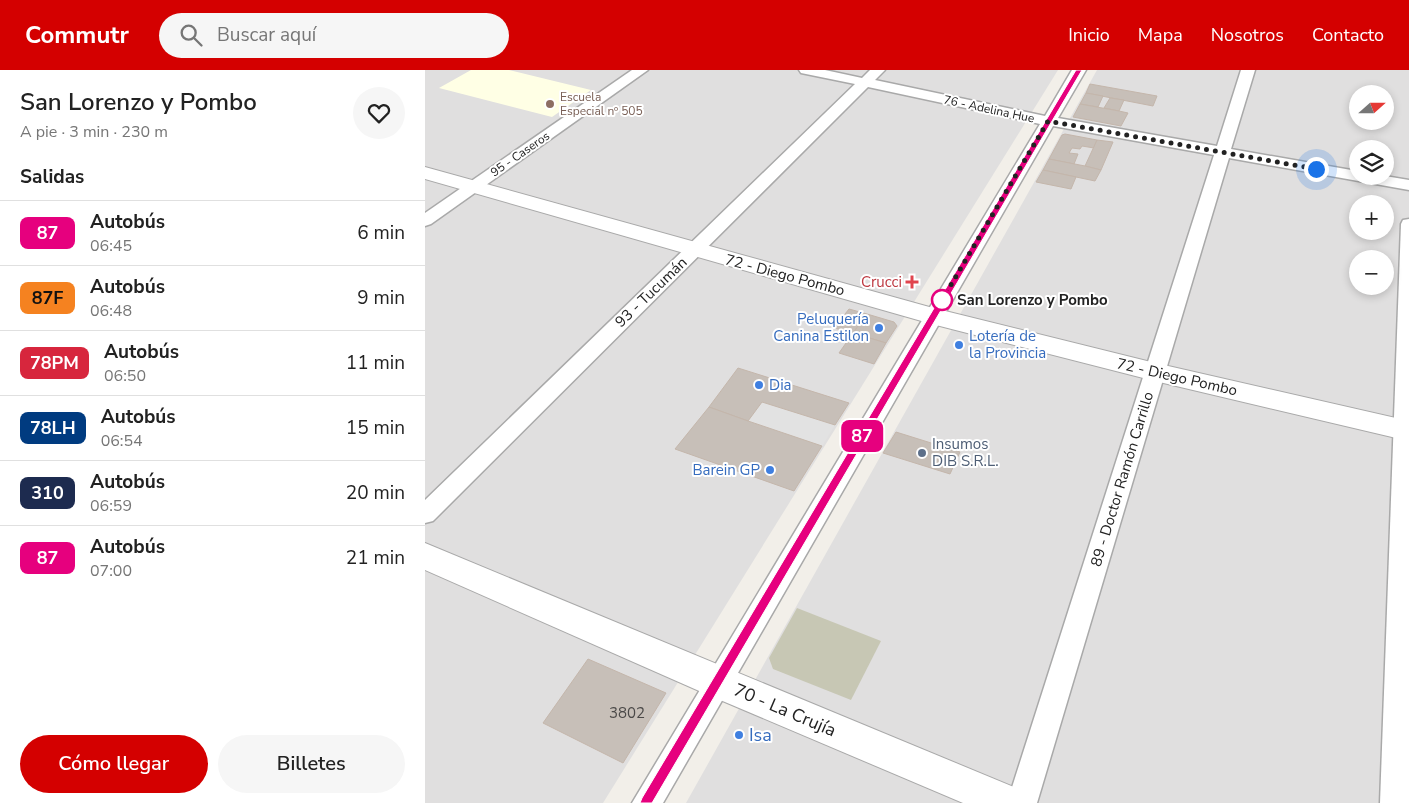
<!DOCTYPE html>
<html lang="es">
<head>
<meta charset="utf-8">
<style>
	:root { --surface:#fff; --page:#f6f6f6; --text:#222; --muted:#767676; --line:#e0e0e0; --accent:#d40000 }
	body { margin:0; font-family:"Nunito Sans",sans-serif; background:var(--page); color:var(--text); height:100vh; display:flex; flex-direction:column; font-size:19px; white-space:nowrap }
	* { box-sizing:border-box; margin:0 }
	p { font-size:16px; color:var(--muted) }
	.icon { flex:none; width:28px; height:28px; fill:none; stroke:currentColor; stroke-width:2; stroke-linecap:round; stroke-linejoin:round }
	.map { position:relative; flex:1; overflow:hidden }
	.side { display:flex; flex-direction:column; background:var(--surface); width:425px }
	.side>* { flex:none }
	.badge { padding:0 10px; border-radius:8px; font-size:18px; line-height:32px }
	.needle { width:32px; rotate:69deg }
	.tools { position:absolute; left:924px; top:15px; display:grid; gap:10px }
	.tools a { display:grid; place-items:center; width:45px; height:45px; border-radius:50%; background:var(--surface); box-shadow:0 2px 8px #0003; font-size:25px }
	.you { position:absolute; width:25px; height:25px; margin:-12px; border:4px solid #fff; border-radius:50%; background:#1a73e8; box-shadow:0 0 0 8px #1a73e833 }
	.map>.badge { position:absolute; translate:-50% -50%; box-shadow:0 0 0 2px #fff }
	h2 { padding:0 20px; font-size:19px; line-height:45px }
	.round { display:grid; place-items:center; flex:none; width:52px; height:52px; border-radius:26px; background:var(--page) }
	.headline { display:flex; align-items:center; justify-content:space-between; height:85px; padding:0 20px }
	h1 { font-size:24px; font-weight:600; line-height:38px }
	.action { display:flex; gap:10px; margin-top:auto; padding:10px 20px }
	.action a { flex:1; height:58px; border-radius:30px; background:var(--accent); color:#fff; font-size:20px; font-weight:600; line-height:58px; text-align:center }
	.action a+a { background:var(--page); color:var(--text) }
	ul { padding:0; list-style:none }
	li { display:flex; align-items:center; gap:15px; height:65px; padding:0 20px; border-top:1px solid var(--line) }
	li div { flex:1 }
	li b { display:block; font-size:19px }
	li em { font-style:normal }
	li .badge { min-width:55px; font-weight:700; text-align:center }
	header { display:flex; align-items:center; gap:30px; box-sizing:border-box; height:70px; padding:0 25px; background:var(--accent); color:#fff }
	header strong { font-size:24px }
	nav { display:flex; gap:28px; margin-inline-start:auto; font-size:18px }
	.search { width:350px; height:45px; background:var(--page); display:flex; align-items:center; gap:12px; box-sizing:border-box; padding:0 18px; border-radius:28px; color:var(--muted); font-size:19px }
	main { display:flex; flex:1; min-height:0 }
	.map>svg:first-child { display:block }
</style>
</head>
<body>
<header>
<strong>Commutr</strong>
<div class="search"><svg class="icon" aria-label="search" viewBox="0 0 24 24"><circle cx="10" cy="10" r="6"/><path d="M15 15l6 6"/></svg>Buscar aquí</div>
<nav><a>Inicio</a><a>Mapa</a><a>Nosotros</a><a>Contacto</a></nav>
</header>
<main>
<section class="side">
<div class="headline"><div><h1>San Lorenzo y Pombo</h1><p>A pie · 3 min · 230 m</p></div><a class="round"><svg class="icon" aria-label="heart" viewBox="0 0 24 24"><path d="M12 20l-8-8c-3-5 5-10 8-4 3-6 11-1 8 4z"/></svg></a></div>
<h2>Salidas</h2>
<ul>
<li><span class="badge" style="background:#e6007e;color:#fff">87</span><div><b>Autobús</b><p>06:45</p></div><em>6 min</em></li>
<li><span class="badge" style="background:#f58220;color:#111">87F</span><div><b>Autobús</b><p>06:48</p></div><em>9 min</em></li>
<li><span class="badge" style="background:#d7263d;color:#fff">78PM</span><div><b>Autobús</b><p>06:50</p></div><em>11 min</em></li>
<li><span class="badge" style="background:#003b80;color:#fff">78LH</span><div><b>Autobús</b><p>06:54</p></div><em>15 min</em></li>
<li><span class="badge" style="background:#1d2b4f;color:#fff">310</span><div><b>Autobús</b><p>06:59</p></div><em>20 min</em></li>
<li><span class="badge" style="background:#e6007e;color:#fff">87</span><div><b>Autobús</b><p>07:00</p></div><em>21 min</em></li>
</ul>
<div class="action"><a>Cómo llegar</a><a>Billetes</a></div>
</section>
<div class="map">
<svg width="984" height="733" viewBox="0 0 984 733">
	<rect width="100%" height="100%" fill="#f2efe9"/>
	<g fill="#e0dfdf" fill-rule="evenodd">
		<polygon points="0,0 633,0 178,733 0,733"/>
		<path d="M672,0H984V733H261ZM932,24H960V51H932ZM932,79H960V106H932ZM932,134H960V161H932ZM932,189H960V216H932Z"/>
	</g>
	<polygon fill="#ffffe5" points="46,0 84,0 166,20 127,47 14,18"/>
	<polygon fill="#c7c7b4" points="372,538 456,571 426,630 348,599 344,588"/>
	<polygon fill="#e2e2e2" points="337,332 410,355 397,376 323,351"/>
	<g fill="#c7bfb8" stroke="#c4b6ab">
		<polygon points="665,14 732,26 728,36 661,23"/>
		<polygon points="661,23 678,26 673,37 655,34"/>
		<polygon points="685,28 699,30 694,41 679,38"/>
		<polygon points="655,34 694,41 703,43 696,56 648,47"/>
		<polygon points="640,64 672,70 669,78 657,76 655,79 647,78 644,83 653,84 649,94 624,89 637,65"/>
		<polygon points="672,70 688,72 676,100 660,96"/>
		<polygon points="624,89 660,96 676,100 670,111 618,100"/>
		<polygon points="618,100 651,107 646,119 611,112"/>
		<polygon points="424,239 442,244 428,263 409,258"/>
		<polygon points="442,244 469,252 472,256 461,273 428,263"/>
		<polygon points="428,263 461,273 449,294 414,283"/>
		<polygon points="313,298 424,333 410,355 337,332 323,351 284,337"/>
		<polygon points="284,337 323,351 397,376 369,421 250,379"/>
		<polygon points="471,362 535,382 525,404 458,383"/>
		<polygon points="163,589 241,623 198,693 118,653"/>
	</g>
	<g fill="none" stroke-linecap="round" stroke-linejoin="round">
		<defs>
			<g id="minor">
				<polygon points="207,0 223,0 6,154 0,156 0,143"/>
				<polygon points="374,0 400,0 437,8 445,0 460,0 450,10 620,46 647,0 661,0 633,48 792,76 816,0 830,0 806,79 932,101 932,106 960,106 984,110 984,120 804,88 612,733 582,733 789,85 628,56 238,733 207,733 615,54 443,17 8,451 0,453 0,430 430,14 376,3"/>
				<polygon points="984,149 984,733 955,733 976,154 978,150"/>
			</g>
			<g id="tertiary">
				<polygon points="0,97 508,238 730,293 984,351 984,371 730,311 507,254 0,109"/>
				<polygon points="0,473 596,720 602,733 538,733 281,624 0,500"/>
			</g>
		</defs>
		<use href="#minor" stroke="#a9a9a9" stroke-width="3"/>
		<use href="#tertiary" stroke="#a9a9a9" stroke-width="2"/>
		<use href="#minor" fill="#fff" fill-rule="evenodd"/>
		<use href="#tertiary" fill="#fff" fill-rule="evenodd"/>
	</g>
	<polygon fill="#e6007e" stroke="#fff" points="651,0 657,0 227,733 215,733 217,728"/>
	<g fill="none" stroke-linecap="round" stroke-linejoin="round">
		<polyline stroke="#222" stroke-width="5" stroke-dasharray="0 9" points="517,230 623,51 891,99"/>
	</g>
	<circle fill="#8d6e63" stroke="#fff" stroke-width="2" cx="125" cy="34" r="5"/>
	<path fill="#e0444e" stroke="#fff" stroke-width="2" d="M484.5 204.5h5v5h5v5h-5v5h-5v-5h-5v-5h5z"/>
	<circle fill="#fff" stroke="#e6007e" stroke-width="2.5" cx="517" cy="230" r="10"/>
	<g fill="#3f7fe0" stroke="#fff" stroke-width="2">
		<circle cx="454" cy="258" r="5"/>
		<circle cx="534" cy="275" r="5"/>
		<circle cx="334" cy="315" r="5"/>
		<circle cx="345" cy="400" r="5"/>
		<circle cx="314" cy="665" r="5"/>
	</g>
	<circle fill="#5c6f8a" stroke="#fff" stroke-width="2" cx="497" cy="383" r="5"/>
	<g text-anchor="middle" dominant-baseline="central" stroke-width="4" stroke-linejoin="round" paint-order="stroke">
		<g font-size="12" fill="#785e54" stroke="#fff" text-anchor="start">
			<text x="135" y="27">Escuela<tspan x="135" dy="14">Especial nº 505</tspan></text>
		</g>
		<g font-size="12" fill="#222" stroke="#fff">
			<text transform="translate(564 39) rotate(12)">76 - Adelina Hue</text>
			<text transform="translate(95 84) rotate(-35)">95 - Caseros</text>
		</g>
		<g font-size="15" fill="#222" stroke="#fff">
			<text transform="translate(360 205) rotate(15)">72 - Diego Pombo</text>
			<text transform="translate(226 222) rotate(-44)">93 - Tucumán</text>
			<text transform="translate(752 307) rotate(13)">72 - Diego Pombo</text>
			<text transform="translate(697 409) rotate(-73)">89 - Doctor Ramón Carrillo</text>
		</g>
		<g font-size="15" fill="#be3a42" stroke="#fff" text-anchor="end">
			<text x="477" y="212">Crucci</text>
		</g>
		<g font-size="15" font-weight="bold" fill="#222" stroke="#fff" text-anchor="start">
			<text x="532" y="230">San Lorenzo y Pombo</text>
		</g>
		<g font-size="15" fill="#366cbe" stroke="#fff" text-anchor="end">
			<text x="444" y="249">Peluquería<tspan x="444" dy="17">Canina Estilon</tspan></text>
			<text x="544" y="266" text-anchor="start">Lotería de<tspan x="544" dy="17">la Provincia</tspan></text>
			<text x="344" y="315" text-anchor="start">Dia</text>
			<text x="335" y="400">Barein GP</text>
		</g>
		<g font-size="15" fill="#4e5e75" stroke="#fff" text-anchor="start">
			<text x="507" y="374">Insumos<tspan x="507" dy="17">DIB S.R.L.</tspan></text>
		</g>
		<g font-size="15" fill="#4b4948">
			<text x="202" y="643">3802</text>
		</g>
		<g font-size="18" fill="#222" stroke="#fff">
			<text transform="translate(360 640) rotate(23)">70 - La Crujía</text>
		</g>
		<g font-size="18" fill="#366cbe" stroke="#fff" text-anchor="start">
			<text x="324" y="665">Isa</text>
		</g>
	</g>
</svg>
<div class="tools">
<a><svg class="needle" viewBox="-14 -14 28 28"><path d="M0-13l5 13h-10z" fill="#e53935"/><path d="M0 13l5-13h-10z" fill="#767676"/></svg></a>
<a><svg class="icon" aria-label="layers" viewBox="0 0 24 24"><path d="M12 4l9 5-9 5-9-5zM3 14l9 5 9-5"/></svg></a>
<a>+</a>
<a>−</a>
</div>
<div class="you" style="left:891px;top:99px"></div>
<b class="badge" style="left:437px;top:366px;background:#e6007e;color:#fff">87</b>
</div>
</main>
</body>
</html>
